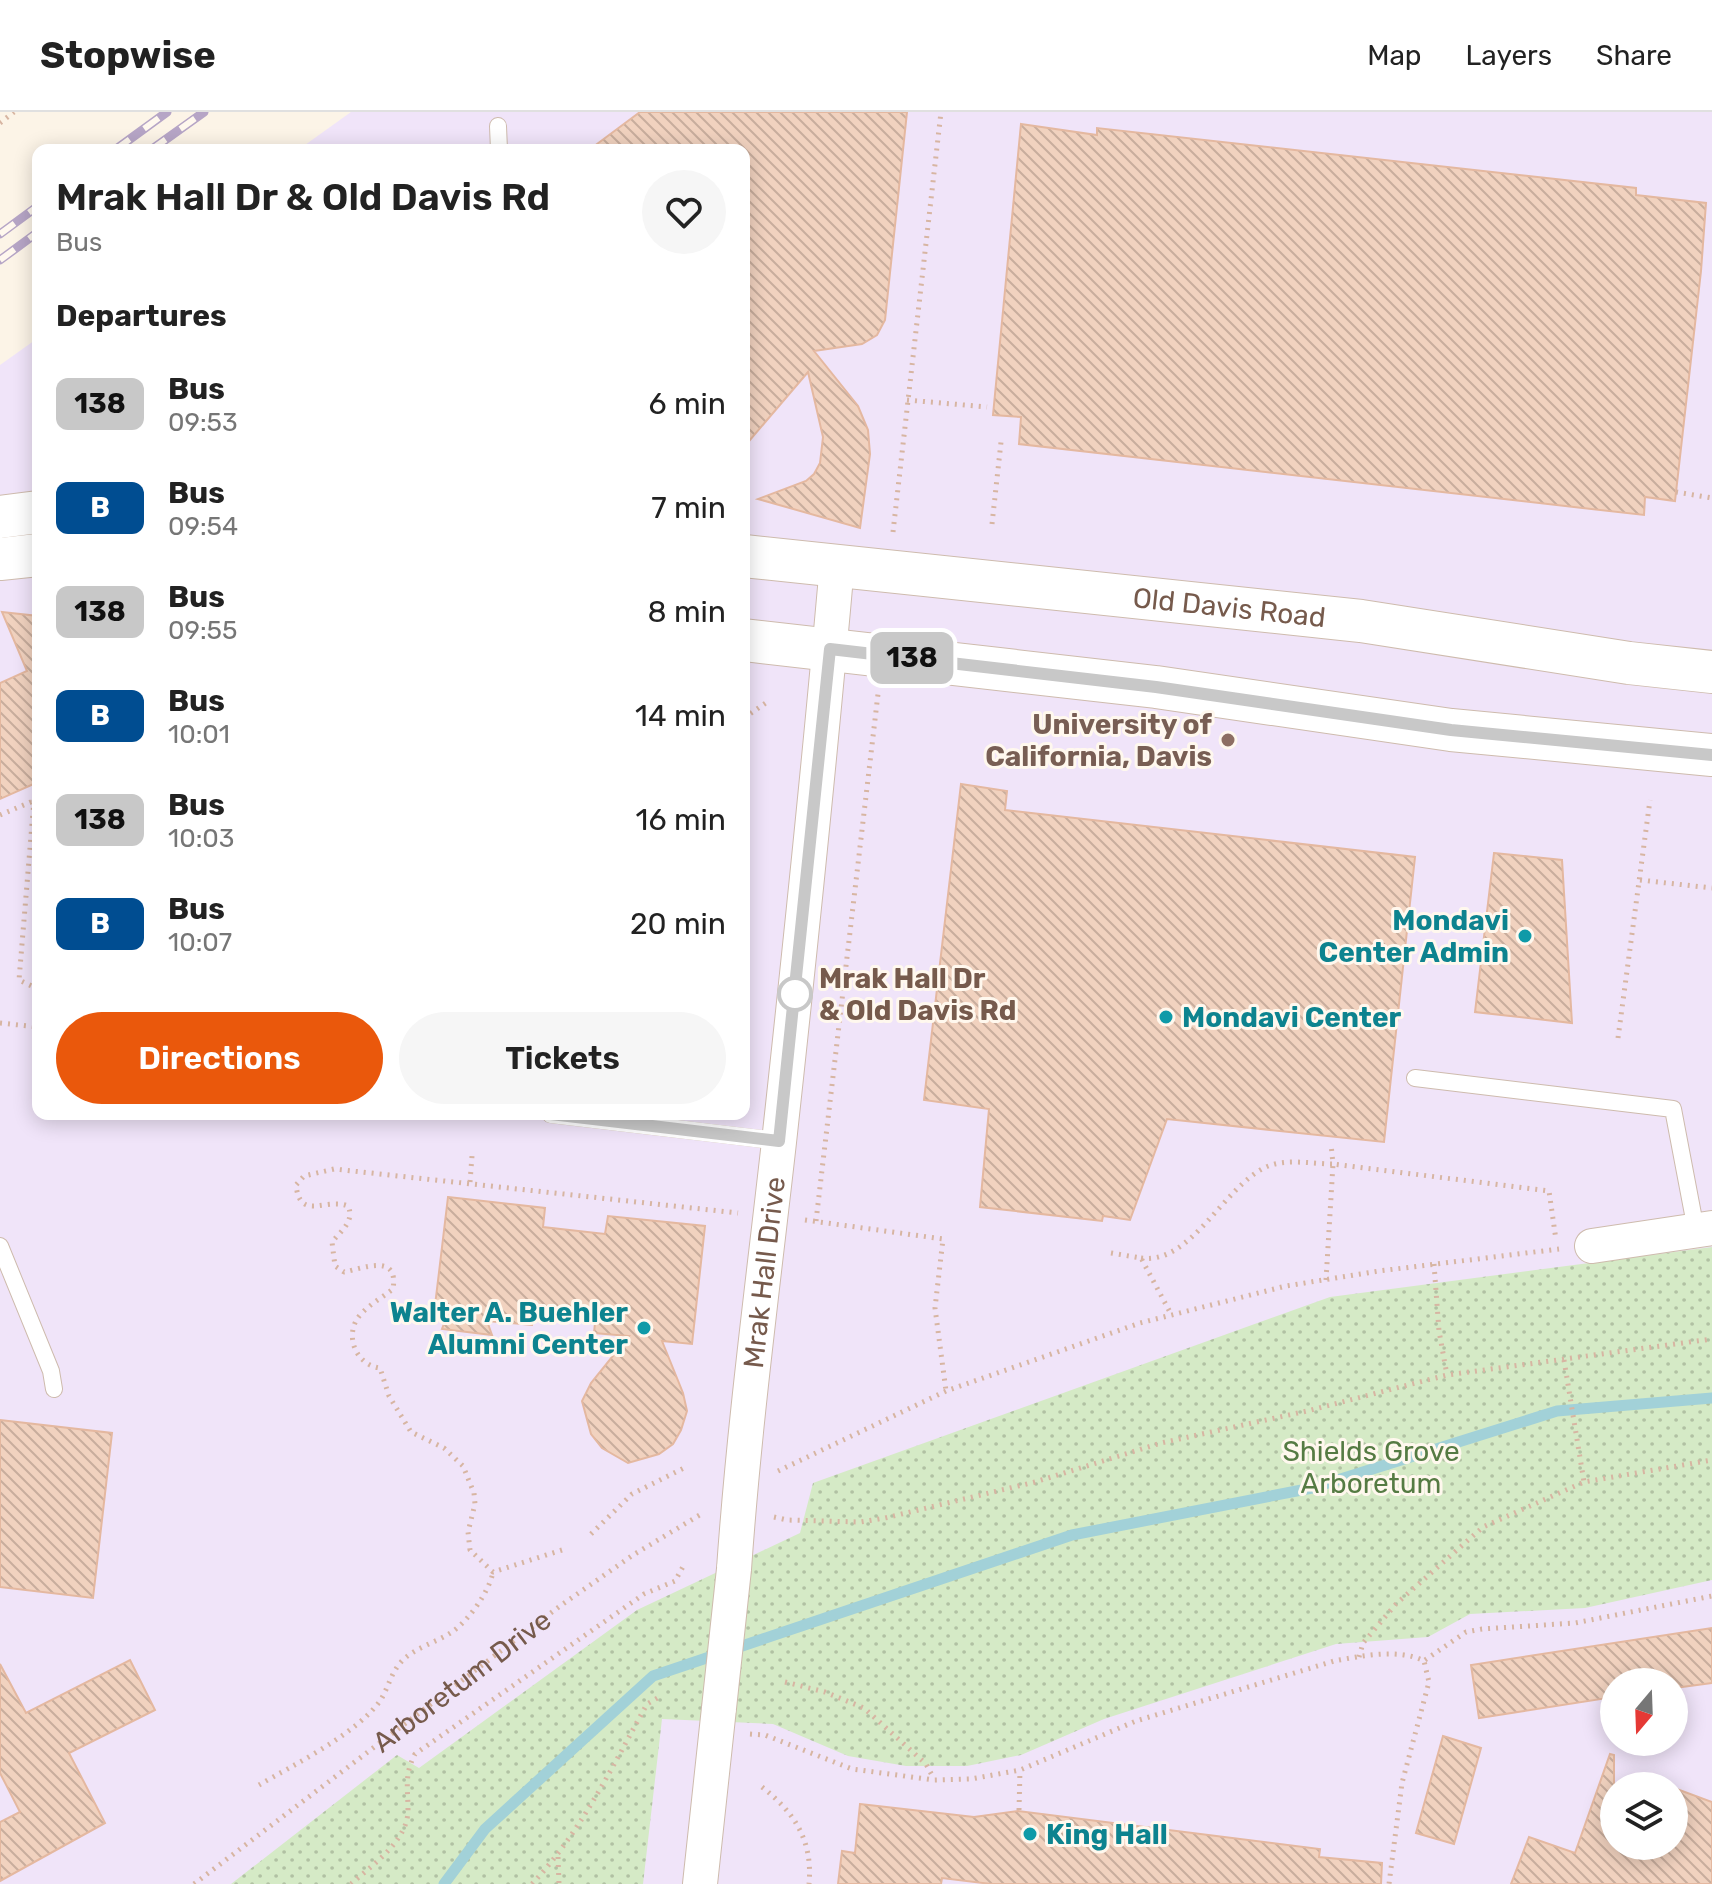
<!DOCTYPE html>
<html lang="en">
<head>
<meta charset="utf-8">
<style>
	:root { --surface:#fff; --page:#f6f6f6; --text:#222; --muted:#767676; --line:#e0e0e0; --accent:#ea580c }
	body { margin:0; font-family:Rubik,sans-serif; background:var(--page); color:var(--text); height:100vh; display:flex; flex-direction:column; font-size:30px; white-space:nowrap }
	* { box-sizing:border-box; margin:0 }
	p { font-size:26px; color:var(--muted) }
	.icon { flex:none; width:44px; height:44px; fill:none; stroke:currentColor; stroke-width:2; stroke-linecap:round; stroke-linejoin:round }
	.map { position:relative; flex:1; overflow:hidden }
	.drawer { position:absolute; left:32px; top:32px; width:718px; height:976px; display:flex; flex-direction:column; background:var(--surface); border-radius:16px; box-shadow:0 4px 20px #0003 }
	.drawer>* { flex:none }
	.badge { padding:0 16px; border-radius:12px; font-size:28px; line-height:52px }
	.needle { width:52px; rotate:199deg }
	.controls { position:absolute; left:1600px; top:1556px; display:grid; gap:16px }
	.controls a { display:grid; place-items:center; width:88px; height:88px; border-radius:50%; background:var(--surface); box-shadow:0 4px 20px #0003; font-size:40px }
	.map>.badge { position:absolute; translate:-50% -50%; box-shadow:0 0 0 4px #fff }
	h2 { padding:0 24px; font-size:30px; line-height:72px }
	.round { display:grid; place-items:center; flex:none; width:84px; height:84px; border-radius:42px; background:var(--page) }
	.overview { display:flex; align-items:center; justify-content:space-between; height:136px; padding:0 24px }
	h1 { font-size:38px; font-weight:600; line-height:60px }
	.button { display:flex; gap:16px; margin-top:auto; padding:16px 24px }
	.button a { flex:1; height:92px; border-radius:48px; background:var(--accent); color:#fff; font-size:32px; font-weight:600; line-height:92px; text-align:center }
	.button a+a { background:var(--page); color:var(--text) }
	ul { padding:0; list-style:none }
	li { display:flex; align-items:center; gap:24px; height:104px; padding:0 24px }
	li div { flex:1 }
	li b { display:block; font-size:30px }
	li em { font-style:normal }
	li .badge { min-width:88px; font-weight:700; text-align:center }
	header { display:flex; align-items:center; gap:48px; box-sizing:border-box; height:112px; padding:0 40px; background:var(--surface); border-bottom:2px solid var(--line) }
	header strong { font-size:38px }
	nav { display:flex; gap:44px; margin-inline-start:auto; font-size:28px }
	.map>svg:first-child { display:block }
</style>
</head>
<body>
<header>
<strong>Stopwise</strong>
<nav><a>Map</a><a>Layers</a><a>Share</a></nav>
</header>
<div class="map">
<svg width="1712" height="1772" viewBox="0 0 1712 1772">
	<defs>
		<pattern id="park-dots" width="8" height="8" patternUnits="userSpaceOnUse" patternTransform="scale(2)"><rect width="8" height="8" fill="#d5eac6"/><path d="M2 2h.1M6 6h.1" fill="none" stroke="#b1c1a3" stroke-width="1.8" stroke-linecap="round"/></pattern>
		<pattern id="building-back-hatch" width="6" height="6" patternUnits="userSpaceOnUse" patternTransform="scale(2)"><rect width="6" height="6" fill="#f1d2bf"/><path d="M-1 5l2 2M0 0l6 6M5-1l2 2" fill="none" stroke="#c8ad9d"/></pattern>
	</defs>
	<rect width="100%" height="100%" fill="#fcf4e7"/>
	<path fill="#f0e4f9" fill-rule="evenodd" d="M351,0H1712V1772H0V253L38,226V1002H744V38H298ZM1614,1570H1674V1630H1614ZM1614,1674H1674V1734H1614Z"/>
	<polygon fill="url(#park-dots)" points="1712,1135 1712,1468 1585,1496 1470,1502 1428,1525 1336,1532 1104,1607 1021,1643 967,1654 906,1654 848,1644 773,1612 662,1607 643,1772 231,1772 397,1643 419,1656 637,1498 800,1421 813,1371 1330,1185"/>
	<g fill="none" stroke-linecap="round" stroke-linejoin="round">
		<polyline stroke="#a2d1d8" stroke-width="11" points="444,1772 485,1717 653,1564 1072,1423 1312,1376 1557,1299 1712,1286"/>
	</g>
	<g fill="url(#building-back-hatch)" stroke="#e4b8a0" stroke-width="2">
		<polygon points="640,0 907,0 885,208 877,223 862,232 814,239 858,294 868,318 870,342 860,416 758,387 806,369 814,362 820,351 823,325 808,260 744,335 744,38 589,38"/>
		<polygon points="1021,12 1097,23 1097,16 1636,76 1636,83 1706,91 1701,159 1675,389 1645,385 1644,403 1019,332 1021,305 993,303"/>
		<polygon points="2,500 38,504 38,670 0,687 0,571 27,559"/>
		<polygon points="961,672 1007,679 1005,698 1415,745 1384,1030 1167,1007 1130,1108 1103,1104 1102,1109 980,1095 989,997 924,988"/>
		<polygon points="1494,741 1562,748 1572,911 1475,900"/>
		<polygon points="448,1085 545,1096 543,1115 605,1122 608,1104 705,1114 692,1232 662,1229 683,1281 687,1299 681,1318 673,1332 659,1342 628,1351 602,1336 591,1322 582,1289 591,1271 629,1224 594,1221 596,1201 534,1195 532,1213 487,1209 492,1223 442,1217 447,1204 434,1202"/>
		<polygon points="0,1308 112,1321 93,1486 0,1475"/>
		<polygon points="1712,1516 1712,1571 1674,1576 1674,1570 1614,1570 1614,1585 1479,1606 1471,1553"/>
		<polygon points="130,1548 155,1598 69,1641 105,1711 0,1769 0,1710 20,1700 0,1661 0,1552 26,1601"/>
		<polygon points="1443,1624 1481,1636 1454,1732 1416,1721"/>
		<polygon points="1610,1642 1614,1643 1614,1734 1674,1734 1674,1676 1712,1690 1712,1772 1511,1772 1529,1725 1575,1741"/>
		<polygon points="860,1692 974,1705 1018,1699 1320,1737 1319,1745 1382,1751 1381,1772 991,1772 942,1766 941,1772 838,1772 842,1739 855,1741"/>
	</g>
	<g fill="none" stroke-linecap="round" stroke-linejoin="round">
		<defs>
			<g id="service">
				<polyline points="498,14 499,38"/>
				<polyline points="1415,966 1673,997 1696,1118"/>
				<polyline points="550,1002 779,1029"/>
				<polyline points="0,1134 51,1259 54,1277"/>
			</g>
			<g id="minor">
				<polyline points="1592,1134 1712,1116"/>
				<path id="s2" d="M734,1457C744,1314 763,1172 779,1030C800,838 820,646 837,453"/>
				<polyline points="700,1772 719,1596"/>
			</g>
			<g id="tertiary">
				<polyline points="0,405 38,400"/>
				<path id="s3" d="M744,444L1361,509L1629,551L1712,560"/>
				<polyline points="0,447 38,443"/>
				<polyline points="744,528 1156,575 1451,618 1712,643"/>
			</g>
		</defs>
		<use href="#service" stroke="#cebbad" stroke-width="18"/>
		<use href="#minor" stroke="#cebbad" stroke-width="36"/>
		<use href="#tertiary" stroke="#cebbad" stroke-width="44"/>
		<g stroke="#d7b5a2" stroke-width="5" stroke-dasharray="2 6" stroke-linecap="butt">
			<polyline points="0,11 14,0"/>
			<polyline points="907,288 987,295"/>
			<polyline points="1676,380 1712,386"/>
			<polyline points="992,412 1001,330"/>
			<polyline points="893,420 941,0"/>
			<polyline points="744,606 770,588"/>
			<polyline points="34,688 19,868 38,877"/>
			<polyline points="0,703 38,687"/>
			<polyline points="1640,768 1712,776"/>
			<polyline points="0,911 38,915"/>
			<polyline points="1618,926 1650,688"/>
			<polyline points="470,1070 472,1044"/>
			<polyline points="805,1108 943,1127 935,1196 946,1279"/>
			<polyline points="816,1109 878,582"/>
			<polyline points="1111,1141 1141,1146 1171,1202"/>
			<path d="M1141,1146C1191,1153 1223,1075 1266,1055C1286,1046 1311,1052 1333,1052L1331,1032"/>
			<polyline points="1434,1152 1439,1219 1447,1263"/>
			<polyline points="1326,1168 1333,1052 1549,1079 1556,1128"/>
			<polyline points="1564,1248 1584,1370"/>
			<polyline points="778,1359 946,1279 1140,1211 1286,1174 1379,1159 1559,1137"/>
			<polyline points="774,1405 787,1408 860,1410 885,1406 1035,1370 1161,1331 1307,1299 1447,1263 1712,1227"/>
			<polyline points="591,1422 632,1382 688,1354"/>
			<path d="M562,1438L493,1460L470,1438L468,1420L475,1392L474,1381L463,1354L444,1336L411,1320L389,1284L380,1256C355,1253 343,1221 361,1202C370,1192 383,1185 393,1177C399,1141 364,1156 344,1160L335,1154L332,1130C341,1119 355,1109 348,1094C326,1085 300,1110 296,1073L304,1064L334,1057L738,1101"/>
			<polyline points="1359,1545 1363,1531 1396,1492 1483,1415 1584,1370 1712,1348"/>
			<polyline points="1425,1548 1466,1520 1482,1517 1575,1511 1712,1484"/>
			<polyline points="785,1570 825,1580 864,1596 926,1652 934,1667"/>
			<path d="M750,1622L765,1623L852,1657L934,1668L971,1667L1020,1658L1136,1609L1334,1549C1361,1544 1399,1536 1424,1549L1429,1570L1402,1671L1389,1772"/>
			<path d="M259,1673C295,1652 355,1623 380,1589C389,1575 391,1559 404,1547C417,1535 437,1530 452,1520C469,1508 489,1480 493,1460"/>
			<path d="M762,1675C795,1701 813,1729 809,1772"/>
			<polyline points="1019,1698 1020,1658"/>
			<polyline points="558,1745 559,1772"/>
			<path id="s1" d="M194,1772L560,1494L633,1443L703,1401"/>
			<path d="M351,1772C372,1753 408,1729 408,1698C408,1676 404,1663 415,1642L644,1482L675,1469L685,1451"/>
			<path d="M532,1772C581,1720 612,1655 647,1592L661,1584"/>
		</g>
		<use href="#service" stroke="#fff" stroke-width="16"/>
		<use href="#minor" stroke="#fff" stroke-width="34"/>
		<use href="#tertiary" stroke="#fff" stroke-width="42"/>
		<defs>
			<g id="rail">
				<polyline points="115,38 167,0"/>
				<polyline points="151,38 204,0"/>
				<polyline points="0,122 38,94"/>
				<polyline points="0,148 38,120"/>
			</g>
		</defs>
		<use href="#rail" stroke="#b6a5c6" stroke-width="9"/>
		<use href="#rail" stroke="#fff8ee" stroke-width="6" stroke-dasharray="18" stroke-linecap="butt"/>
		<defs>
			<polyline id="minor-bridge" points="719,1596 734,1457"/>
		</defs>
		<use href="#minor-bridge" stroke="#cebbad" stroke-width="36" stroke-linecap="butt"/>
		<use href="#minor-bridge" stroke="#fff" stroke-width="34"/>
	</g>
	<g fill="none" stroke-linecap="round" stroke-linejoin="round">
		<defs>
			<polyline id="line" points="551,1002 779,1029 830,537 1156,575 1451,618 1712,643"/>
		</defs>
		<use href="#line" stroke="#fff" stroke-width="18"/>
		<use href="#line" stroke="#c8c8c8" stroke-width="12"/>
	</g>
	<circle fill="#8d6e63" stroke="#fff8ee" stroke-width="3" cx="1228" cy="628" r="8"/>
	<g fill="#0f9aa8" stroke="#fff8ee" stroke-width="3">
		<circle cx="1525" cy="824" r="8"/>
		<circle cx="1166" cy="905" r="8"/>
		<circle cx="644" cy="1216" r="8"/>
		<circle cx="1030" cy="1722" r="8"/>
	</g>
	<circle fill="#fff" stroke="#c8c8c8" stroke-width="4" cx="795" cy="882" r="16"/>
	<g text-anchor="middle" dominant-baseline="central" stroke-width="6" stroke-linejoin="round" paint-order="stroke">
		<g font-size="28" fill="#765a4c" stroke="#fff8ee">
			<text stroke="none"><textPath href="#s3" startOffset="488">Old Davis Road</textPath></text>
			<text stroke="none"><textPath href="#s2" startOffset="298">Mrak Hall Drive</textPath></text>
			<text stroke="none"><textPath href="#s1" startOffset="336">Arboretum Drive</textPath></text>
		</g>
		<g font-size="28" font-weight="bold" fill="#785e54" stroke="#fff8ee" text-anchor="end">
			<text x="1212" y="612">University of<tspan x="1212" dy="32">California, Davis</tspan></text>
		</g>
		<g font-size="28" font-weight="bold" fill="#0d838f" stroke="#fff8ee" text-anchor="end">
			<text x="1509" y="808">Mondavi<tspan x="1509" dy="32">Center Admin</tspan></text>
			<text x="1182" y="905" text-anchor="start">Mondavi Center</text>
			<text x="628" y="1200">Walter A. Buehler<tspan x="628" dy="32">Alumni Center</tspan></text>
			<text x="1046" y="1722" text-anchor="start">King Hall</text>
		</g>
		<g font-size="28" font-weight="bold" fill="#765a4c" stroke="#fff8ee" text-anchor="start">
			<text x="819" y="866">Mrak Hall Dr<tspan x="819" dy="32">&amp; Old Davis Rd</tspan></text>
		</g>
		<g font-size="28" fill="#557b43" stroke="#fff8ee">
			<text x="1371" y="1339">Shields Grove<tspan x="1371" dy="32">Arboretum</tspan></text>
		</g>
	</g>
</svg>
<div class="controls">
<a><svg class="needle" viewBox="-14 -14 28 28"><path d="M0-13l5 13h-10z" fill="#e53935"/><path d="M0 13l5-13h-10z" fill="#767676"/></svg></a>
<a><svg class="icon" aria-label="layers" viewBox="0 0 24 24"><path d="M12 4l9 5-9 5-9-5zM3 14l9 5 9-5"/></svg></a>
</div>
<b class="badge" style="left:912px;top:546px;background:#c8c8c8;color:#111">138</b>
<section class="drawer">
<div class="overview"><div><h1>Mrak Hall Dr &amp; Old Davis Rd</h1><p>Bus</p></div><a class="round"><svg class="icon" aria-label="heart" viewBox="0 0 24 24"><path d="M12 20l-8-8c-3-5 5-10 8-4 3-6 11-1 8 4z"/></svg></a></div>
<h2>Departures</h2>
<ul>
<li><span class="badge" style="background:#c8c8c8;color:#111">138</span><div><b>Bus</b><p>09:53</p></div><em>6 min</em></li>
<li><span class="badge" style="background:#004d91;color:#fff">B</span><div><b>Bus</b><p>09:54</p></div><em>7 min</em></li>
<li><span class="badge" style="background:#c8c8c8;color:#111">138</span><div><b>Bus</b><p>09:55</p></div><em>8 min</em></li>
<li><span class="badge" style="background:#004d91;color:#fff">B</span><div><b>Bus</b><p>10:01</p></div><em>14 min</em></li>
<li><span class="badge" style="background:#c8c8c8;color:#111">138</span><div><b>Bus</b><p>10:03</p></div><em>16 min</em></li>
<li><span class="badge" style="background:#004d91;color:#fff">B</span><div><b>Bus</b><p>10:07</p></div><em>20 min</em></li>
</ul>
<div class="button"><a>Directions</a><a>Tickets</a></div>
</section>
</div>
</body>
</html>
